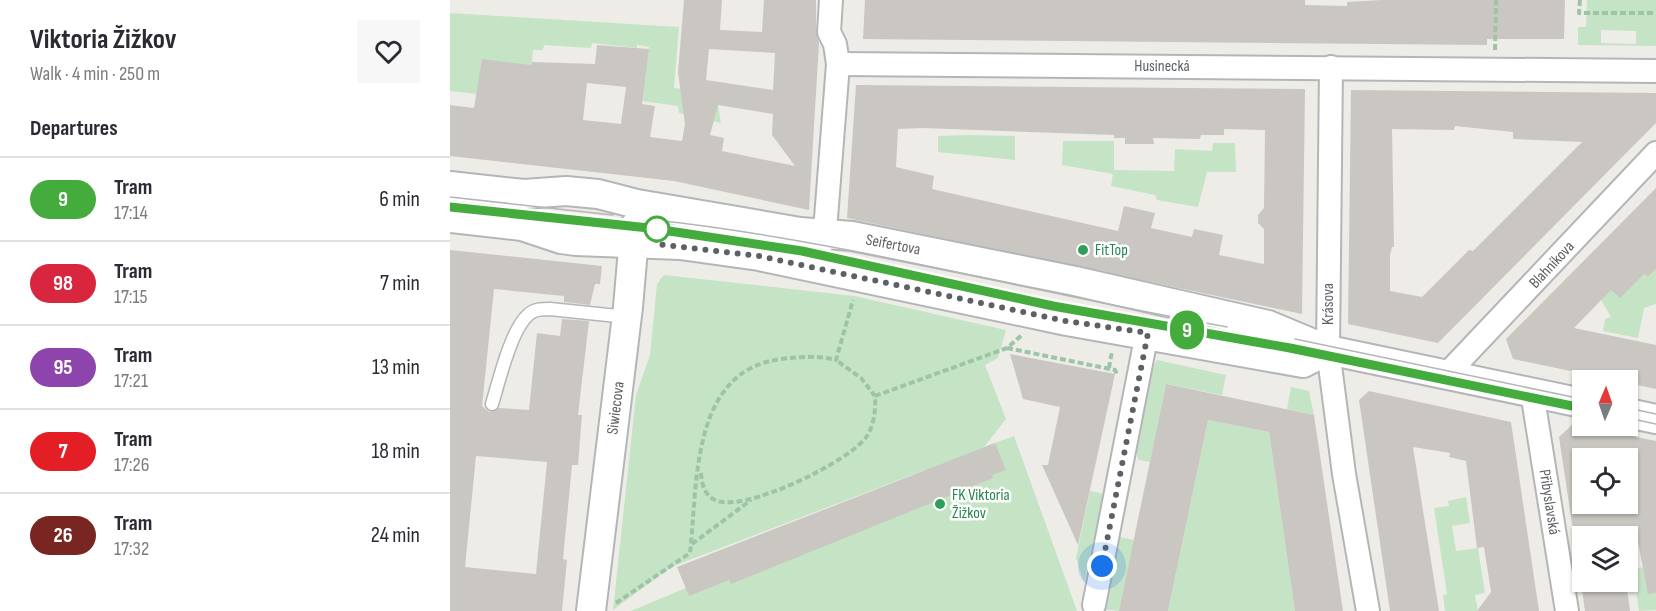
<!DOCTYPE html>
<html lang="en">
<head>
<meta charset="utf-8">
<style>
	:root { --surface:#fff; --page:#f7f7f7; --text:#2b2b33; --muted:#7c7c81; --line:#e1e1e2 }
	body { margin:0; font-family:"Sofia Sans Condensed",sans-serif; background:var(--page); color:var(--text); height:100vh; display:flex; flex-direction:column; font-size:22px; white-space:nowrap }
	* { box-sizing:border-box; margin:0 }
	p { font-size:20px; color:var(--muted) }
	.icon { flex:none; width:33px; height:33px; fill:none; stroke:currentColor; stroke-width:2; stroke-linecap:round; stroke-linejoin:round }
	.map { position:relative; flex:1; overflow:hidden }
	.details { display:flex; flex-direction:column; background:var(--surface); width:450px }
	.details>* { flex:none }
	.badge { padding:0 12px; border-radius:20px; font-size:21px; line-height:39px }
	.needle { width:39px; rotate:2deg }
	.controls { position:absolute; left:1122px; top:370px; display:grid; gap:12px }
	.controls a { display:grid; place-items:center; width:66px; height:66px; border-radius:0px; background:var(--surface); box-shadow:0 2px 4px #0004; font-size:30px }
	.you { position:absolute; width:30px; height:30px; margin:-15px; border:4px solid #fff; border-radius:50%; background:#1a73e8; box-shadow:0 0 0 9px #1a73e833 }
	.map>.badge { position:absolute; translate:-50% -50%; box-shadow:0 0 0 3px #fff }
	h2 { padding:0 30px; font-size:22px; line-height:54px }
	.round { display:grid; place-items:center; flex:none; width:63px; height:63px; border-radius:0px; background:var(--page) }
	.headline { display:flex; align-items:center; justify-content:space-between; height:102px; padding:0 30px }
	h1 { font-size:28px; font-weight:700; line-height:45px }
	ul { padding:0; list-style:none }
	li { display:flex; align-items:center; gap:18px; height:84px; padding:0 30px; border-top:2px solid var(--line) }
	li div { flex:1 }
	li b { display:block; font-size:22px }
	li em { font-style:normal }
	li .badge { min-width:66px; font-weight:700; text-align:center }
	main { display:flex; flex:1; min-height:0 }
	.map>svg:first-child { display:block }
</style>
</head>
<body>
<main>
<section class="details">
<div class="headline"><div><h1>Viktoria Žižkov</h1><p>Walk · 4 min · 250 m</p></div><a class="round"><svg class="icon" aria-label="heart" viewBox="0 0 24 24"><path d="M12 20l-8-8c-3-5 5-10 8-4 3-6 11-1 8 4z"/></svg></a></div>
<h2>Departures</h2>
<ul>
<li><span class="badge" style="background:#43ac3c;color:#fff">9</span><div><b>Tram</b><p>17:14</p></div><em>6 min</em></li>
<li><span class="badge" style="background:#d7263d;color:#fff">98</span><div><b>Tram</b><p>17:15</p></div><em>7 min</em></li>
<li><span class="badge" style="background:#8e44ad;color:#fff">95</span><div><b>Tram</b><p>17:21</p></div><em>13 min</em></li>
<li><span class="badge" style="background:#e31e25;color:#fff">7</span><div><b>Tram</b><p>17:26</p></div><em>18 min</em></li>
<li><span class="badge" style="background:#792522;color:#fff">26</span><div><b>Tram</b><p>17:32</p></div><em>24 min</em></li>
</ul>
</section>
<div class="map">
<svg width="1206" height="611" viewBox="0 0 1206 611">
	<rect width="100%" height="100%" fill="#eeece6"/>
	<g fill="#c5e4c5" fill-rule="evenodd">
		<path d="M1137,0H1206V46L1128,45V27H1136ZM1151,30L1186,31V44L1151,43Z"/>
		<polygon points="0,13 229,27 224,88 266,93 271,123 229,113 228,106 192,101 199,47 187,45 187,48 142,43 141,48 94,45 93,50 83,50 79,93 29,81 27,94 0,91"/>
		<polygon points="519,135 565,136 565,160 488,152 488,136"/>
		<polygon points="613,141 664,141 664,170 724,171 725,149 762,151 763,143 785,143 786,172 757,172 748,207 707,200 705,195 661,186 663,174 612,165"/>
		<polygon points="1206,269 1206,304 1194,308 1188,338 1153,331 1155,319 1161,317 1150,298 1160,288 1194,274 1198,277"/>
		<polygon points="214,275 404,296 556,330 548,358 535,365 556,419 534,447 564,436 627,611 181,611 262,577 475,470 221,567 163,610 186,395 200,355 207,284"/>
		<path d="M707,360L776,375L772,395L716,384L700,462L689,460C681,445 698,376 707,360Z"/>
		<polygon points="841,387 859,391 864,415 837,409"/>
		<polygon points="758,420 819,432 845,611 718,611"/>
		<polygon points="640,491 654,494 634,582 626,558"/>
		<polygon points="1016,497 1020,523 1002,526 1006,551 1028,548 1035,593 1025,595 1028,611 995,611 993,595 997,594 984,508 999,506 998,501"/>
		<polygon points="664,536 684,540 669,611 651,609"/>
		<polygon points="1206,565 1206,610 1189,611 1183,569"/>
	</g>
	<g fill="#cac7c2" fill-rule="evenodd">
		<path d="M234,0H272L270,30L312,32L314,0H366V31L369,43L359,210L224,181L0,156V105L24,108L32,59L81,65L82,62L145,64L147,45L199,49L192,104L205,106L200,137L232,141L235,124L228,72ZM259,49L325,53L323,90L256,80ZM137,83L176,87L171,124L133,120ZM268,105L323,114L322,135L345,166L272,151L274,138L260,135Z"/>
		<polygon points="415,0 855,0 855,5 897,6 897,2 932,0 1115,0 1114,39 1037,39 1037,45 413,39"/>
		<path d="M406,85L855,89L852,314L397,218ZM472,128L664,135V138H675V144H704L703,138L750,139L751,135H774V129L815,130L814,208L808,215V223L814,229V264L769,255L773,235L744,229L742,237L701,228L705,213L674,206L668,231L482,189L484,176L446,167L448,129Z"/>
		<path d="M901,90L1206,93V123L988,343L898,324ZM1005,126L1063,132V139L1132,142L1023,251L1019,250L972,297L940,291V255L942,247H944L942,129L1004,130Z"/>
		<polygon points="1206,188 1206,269 1198,277 1194,274 1170,298 1161,290 1124,328 1206,345 1206,389 1063,359 1056,339"/>
		<path d="M0,250L152,266L150,284H145L140,305L114,302V296L44,289L32,406L39,412L49,408L79,410L87,333L110,336L112,319L139,321L128,415H132L128,465H122L113,559L117,560L112,611H0ZM26,456L97,462L86,574L15,567Z"/>
		<polygon points="560,354 665,374 628,545 592,465 598,465 610,407 573,399"/>
		<polygon points="716,384 864,415 893,611 845,611 819,432 758,420 718,611 669,611"/>
		<polygon points="919,391 1061,422 1089,611 1027,611 1041,592 1034,547 1027,548 1016,461 999,457 1000,453 963,447 989,611 940,611 909,400"/>
		<path d="M1123,424L1206,441V593L1198,594L1187,537H1124L1109,437ZM1132,459H1178V504H1132Z"/>
		<polygon points="545,443 556,470 542,475 543,478 281,584 279,580 239,596 227,567"/>
		<polygon points="1131,582 1176,582 1180,611 1135,611"/>
	</g>
	<g fill="none" stroke-linecap="round" stroke-linejoin="round">
		<defs>
			<path id="service" d="M42,404C49,381 61,330 78,315C84,309 92,309 100,309L177,317"/>
			<g id="minor">
				<polyline points="388,64 1206,71"/>
				<polyline points="881,67 878,350 894,474 918,611"/>
				<polyline points="366,269 376,218 388,64 385,44 379,32 381,0"/>
				<polyline points="996,375 1206,153"/>
				<polyline points="1082,392 1117,611"/>
				<polyline points="644,605 697,333"/>
			</g>
			<g id="tertiary">
				<polyline points="0,186 74,194 116,191 148,194 187,204 350,232 402,236 625,281 818,325 878,350 1132,403"/>
				<polyline points="0,218 72,226 111,239 126,241 230,245 309,256 617,321 853,363 878,350"/>
				<polyline points="1178,413 1206,419"/>
				<polyline points="141,611 178,307 185,226"/>
			</g>
		</defs>
		<use href="#service" stroke="#b3b6b9" stroke-width="15"/>
		<use href="#minor" stroke="#b3b6b9" stroke-width="26"/>
		<use href="#tertiary" stroke="#b3b6b9" stroke-width="32"/>
		<g stroke="#9ec4a8" stroke-width="4" stroke-dasharray="6 3" stroke-linecap="butt">
			<polyline points="1130,0 1129,13 1206,13"/>
			<polyline points="1045,50 1046,0"/>
			<polyline points="557,348 665,370 668,376"/>
			<polyline points="659,368 662,351"/>
			<polyline points="425,396 557,348 572,335"/>
			<path d="M251,473C252,484 254,495 265,500C293,514 401,461 417,436C424,425 426,409 425,396L411,378L386,360"/>
			<polyline points="242,544 301,500"/>
			<path d="M166,603L240,553C248,483 240,371 331,359C349,357 368,355 386,360L403,300"/>
		</g>
		<use href="#service" stroke="#fff" stroke-width="12"/>
		<use href="#minor" stroke="#fff" stroke-width="22"/>
		<use href="#tertiary" stroke="#fff" stroke-width="28"/>
		<g stroke="#b4b5b5" stroke-width="1.5">
			<polyline points="0,197 163,215"/>
			<polyline points="0,207 213,229 352,251 603,306 840,348 1132,408"/>
			<path d="M205,220C398,241 586,294 777,327"/>
			<polyline points="845,339 1132,399"/>
			<polyline points="1178,408 1206,414"/>
			<polyline points="1178,418 1206,424"/>
		</g>
	</g>
	<g fill="none" stroke-linecap="round" stroke-linejoin="round">
		<defs>
			<polyline id="line" points="0,207 199,228 352,251 603,306 840,348 1132,408"/>
		</defs>
		<use href="#line" stroke="#fff" stroke-width="14"/>
		<use href="#line" stroke="#43ac3c" stroke-width="9"/>
		<polyline stroke="#5d6165" stroke-width="6" stroke-dasharray="0 10.8" points="207,229 206,244 309,256 616,321 698,333 652,566"/>
	</g>
	<circle fill="#fff" stroke="#43ac3c" stroke-width="3" cx="207" cy="229" r="12"/>
	<g fill="#2e9e5b" stroke="#fff" stroke-width="2">
		<circle cx="633" cy="250" r="6"/>
		<circle cx="490" cy="504" r="6"/>
	</g>
	<g text-anchor="middle" dominant-baseline="central" stroke-width="5" stroke-linejoin="round" paint-order="stroke">
		<g font-size="16" fill="#5d6165" stroke="#fff">
			<text x="712" y="66">Husinecká</text>
			<text transform="translate(443 245) rotate(11)">Seifertova</text>
			<text transform="translate(1102 265) rotate(-47)">Blahníkova</text>
			<text transform="translate(878 304) rotate(-90)">Krásova</text>
			<text transform="translate(166 408) rotate(-83)">Siwiecova</text>
			<text transform="translate(1099 502) rotate(81)">Přibyslavská</text>
		</g>
		<g font-size="16" fill="#27864d" stroke="#fff" text-anchor="start">
			<text x="645" y="250">FitTop</text>
			<text x="502" y="495">FK Viktoria<tspan x="502" dy="18">Žižkov</tspan></text>
		</g>
	</g>
</svg>
<div class="controls">
<a><svg class="needle" viewBox="-14 -14 28 28"><path d="M0-13l5 13h-10z" fill="#e53935"/><path d="M0 13l5-13h-10z" fill="#7c7c81"/></svg></a>
<a><svg class="icon" aria-label="locate" viewBox="0 0 24 24"><circle cx="12" cy="12" r="6"/><path d="M12 2v4M12 18v4M2 12h4M18 12h4"/></svg></a>
<a><svg class="icon" aria-label="layers" viewBox="0 0 24 24"><path d="M12 4l9 5-9 5-9-5zM3 14l9 5 9-5"/></svg></a>
</div>
<div class="you" style="left:652px;top:566px"></div>
<b class="badge" style="left:737px;top:330px;background:#43ac3c;color:#fff">9</b>
</div>
</main>
</body>
</html>
